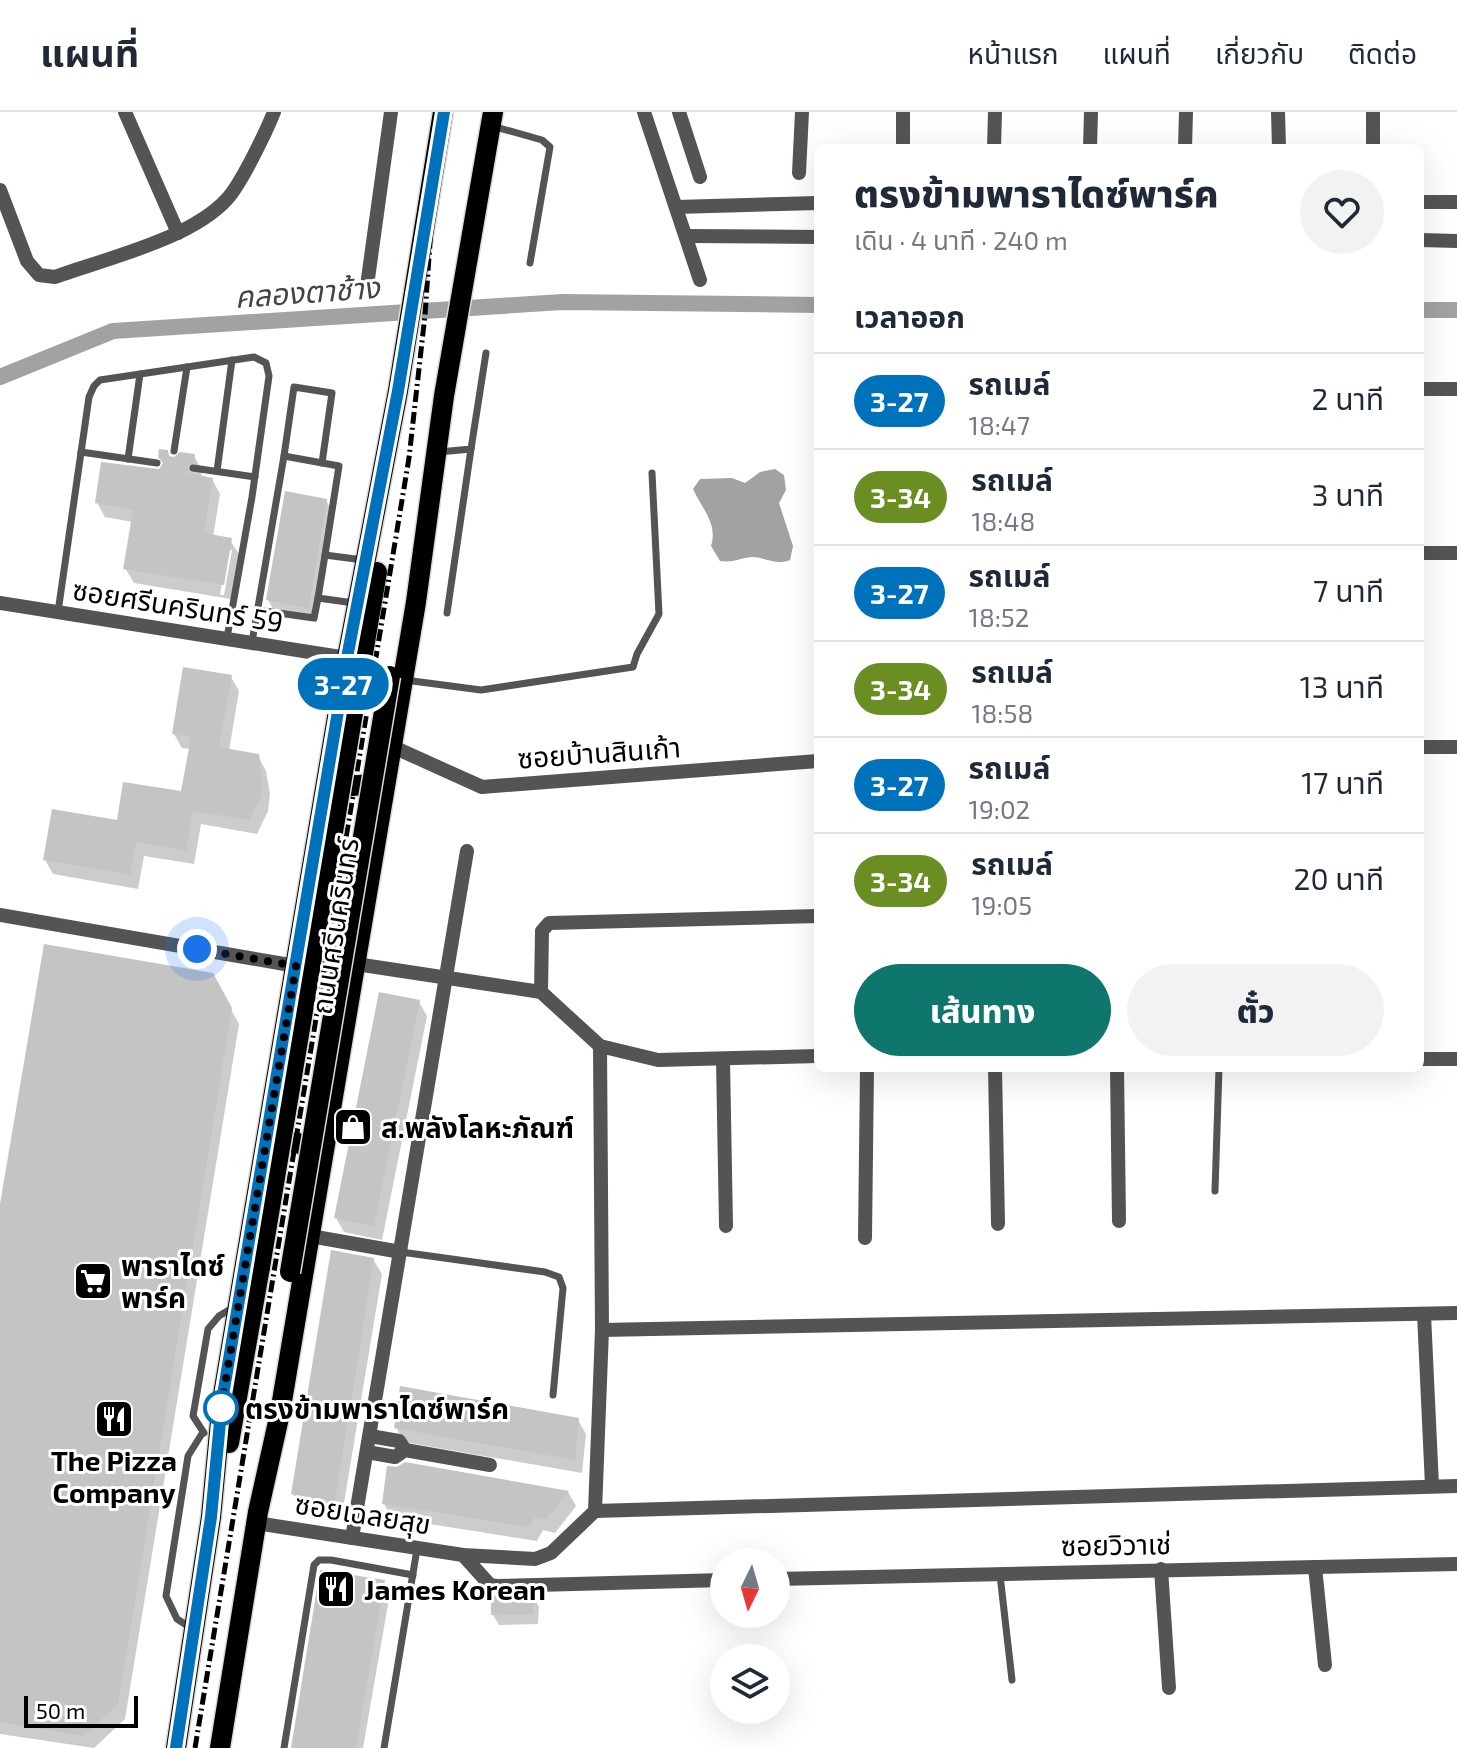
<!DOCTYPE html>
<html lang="th">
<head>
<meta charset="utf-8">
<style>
	:root { --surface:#fff; --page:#f2f2f3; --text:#1f2937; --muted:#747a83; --line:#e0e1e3; --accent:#0f766e }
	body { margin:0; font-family:"Exo 2","Noto Sans Thai",sans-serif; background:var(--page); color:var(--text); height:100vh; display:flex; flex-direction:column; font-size:30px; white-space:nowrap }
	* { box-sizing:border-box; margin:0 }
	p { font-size:26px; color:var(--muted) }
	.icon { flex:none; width:44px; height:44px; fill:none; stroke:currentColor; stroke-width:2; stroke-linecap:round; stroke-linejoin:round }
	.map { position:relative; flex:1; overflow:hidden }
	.side { position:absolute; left:814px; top:32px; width:610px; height:928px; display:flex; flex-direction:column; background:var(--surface); border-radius:12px; box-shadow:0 8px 32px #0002 }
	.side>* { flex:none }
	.badge { padding:0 16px; border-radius:26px; font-size:28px; line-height:52px }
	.needle { width:52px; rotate:185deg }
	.controls { position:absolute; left:710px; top:1436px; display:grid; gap:16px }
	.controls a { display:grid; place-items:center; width:80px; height:80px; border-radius:50%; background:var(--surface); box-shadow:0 8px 32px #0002; font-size:40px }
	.scale { position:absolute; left:24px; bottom:20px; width:114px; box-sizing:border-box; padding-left:8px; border:4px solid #000; border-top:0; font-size:22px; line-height:28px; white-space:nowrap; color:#000; -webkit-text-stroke:6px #fff; paint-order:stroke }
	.you { position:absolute; width:40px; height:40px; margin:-20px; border:6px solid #fff; border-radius:50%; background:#1a73e8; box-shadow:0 0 0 12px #1a73e833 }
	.map>.badge { position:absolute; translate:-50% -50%; box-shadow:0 0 0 4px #fff }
	h2 { padding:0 40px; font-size:30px; line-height:72px }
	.round { display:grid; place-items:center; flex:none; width:84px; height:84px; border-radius:42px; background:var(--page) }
	.summary { display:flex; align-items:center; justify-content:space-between; height:136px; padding:0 40px }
	h1 { font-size:38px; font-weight:800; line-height:60px }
	.action { display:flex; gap:16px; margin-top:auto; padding:16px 40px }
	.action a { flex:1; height:92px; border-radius:48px; background:var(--accent); color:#fff; font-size:32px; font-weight:800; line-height:92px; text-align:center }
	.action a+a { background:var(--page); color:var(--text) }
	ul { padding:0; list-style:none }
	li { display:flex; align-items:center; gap:24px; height:96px; padding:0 40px; border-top:2px solid var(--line) }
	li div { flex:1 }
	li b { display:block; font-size:30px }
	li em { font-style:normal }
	li .badge { min-width:88px; font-weight:700; text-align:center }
	header { display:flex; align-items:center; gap:48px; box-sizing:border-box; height:112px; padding:0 40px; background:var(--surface); border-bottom:2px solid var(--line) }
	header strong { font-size:38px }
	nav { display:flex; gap:44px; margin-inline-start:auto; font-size:28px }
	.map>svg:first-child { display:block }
</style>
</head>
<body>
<header>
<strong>แผนที่</strong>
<nav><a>หน้าแรก</a><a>แผนที่</a><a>เกี่ยวกับ</a><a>ติดต่อ</a></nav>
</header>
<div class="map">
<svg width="1457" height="1636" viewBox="0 0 1457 1636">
	<rect width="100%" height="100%" fill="#fff"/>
	<path fill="#a2a2a2" d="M775,357L784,363L786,378L779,391L793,434L790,448C776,454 765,445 752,445C740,446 733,451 720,449L711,434C718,411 702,397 693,377L700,367L732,366L745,371L760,360Z"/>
	<g fill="#0003" fill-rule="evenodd">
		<path d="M194,344L202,358L201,366L212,367L220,382L213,425L230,428L239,442L231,487L134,471L125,456L133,410L105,405L97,391L160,359L170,346ZM227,438H232L224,483H220Z"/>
		<polygon points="326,388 334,403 317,510 276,502 268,488"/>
		<polygon points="231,565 239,579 229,639 258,644 266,659 270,682 268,699 257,722 201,712 194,752 144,744 138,777 53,762 45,748 118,710 183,682 191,637 182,636 174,622"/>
		<polygon points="212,863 239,912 125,1607 94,1636 0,1622 0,1104"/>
		<polygon points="419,890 427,904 382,1128 344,1120 336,1106"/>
		<polygon points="373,1147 382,1162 342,1403 301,1396 293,1382"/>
		<polygon points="578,1308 586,1322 582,1361 404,1330 396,1315"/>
		<polygon points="568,1380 576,1394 555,1421 543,1418 537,1429 392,1406 384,1392"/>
		<polygon points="384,1470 390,1481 363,1636 293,1636"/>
		<polygon points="533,1485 539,1495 538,1512 499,1513 493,1503"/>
	</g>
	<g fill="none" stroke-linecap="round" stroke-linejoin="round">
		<g stroke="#a2a2a2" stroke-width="16">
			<polyline points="1420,198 1457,198"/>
			<polyline points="0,265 113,219 562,190 818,193"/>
		</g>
	</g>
	<g fill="#c4c4c4">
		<polygon points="159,337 168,338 169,344 174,345 180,340 195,342 194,350 187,354 188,361 213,366 204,421 232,426 224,473 123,457 133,398 95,391 101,350 159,357 163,351 158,345"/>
		<polygon points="285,379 327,387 309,496 266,488"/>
		<polygon points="183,555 232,563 219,635 259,642 262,666 261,684 249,708 193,699 186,739 136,730 130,763 43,748 52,697 117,708 123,670 181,679 191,625 172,622"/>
		<polygon points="44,832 213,861 232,896 118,1592 83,1624 0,1610 0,1092"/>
		<polygon points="379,880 420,888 374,1114 334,1106"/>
		<polygon points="331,1138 374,1146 335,1389 291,1382"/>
		<polygon points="400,1274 579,1306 575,1348 394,1316"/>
		<polygon points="405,1350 569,1379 546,1407 535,1405 529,1415 382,1392 387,1354 397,1355"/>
		<polygon points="320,1458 385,1468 356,1636 291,1636"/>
		<polygon points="491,1483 534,1483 533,1502 491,1503"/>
	</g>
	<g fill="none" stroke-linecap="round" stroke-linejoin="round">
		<defs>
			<g id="primary">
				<polyline points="360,559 377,460"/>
				<polyline points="336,652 343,667 352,674 369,672 382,659"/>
				<path d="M271,1044L282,1032C302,1026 310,1036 315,1054"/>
				<polyline points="229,1331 260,1155"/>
				<polyline points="176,1636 211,1405 222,1289 347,546 398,279 443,0"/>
				<polyline points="220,1636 258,1400 280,1301 416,490 444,284 493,0"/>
			</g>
		</defs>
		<use href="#primary" stroke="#dbdbdb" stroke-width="23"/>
		<g stroke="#545454" stroke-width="7">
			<polyline points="492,14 542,28 550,35 530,151"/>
			<polyline points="174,339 187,255"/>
			<polyline points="81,340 157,351"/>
			<polyline points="439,340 471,337 486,241"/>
			<polyline points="284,344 294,275 332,281 322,351"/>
			<polyline points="128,347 140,262"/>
			<polyline points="193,356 255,365"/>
			<polyline points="217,359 232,248"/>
			<polyline points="318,486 325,443"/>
			<polyline points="257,498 314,506 318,486 354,491"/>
			<polyline points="58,500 89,285 94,274 100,268 254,245 266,251 269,264 252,385 227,526"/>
			<polyline points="447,501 471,337"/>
			<polyline points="252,530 284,344 339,354 325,443 363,448"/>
			<polyline points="405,568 481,578 633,555 637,542 659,502 652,361"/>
			<polyline points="1215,1079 1219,956"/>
			<polyline points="401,1140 545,1160 559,1165 563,1176 553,1283"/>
			<polyline points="204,1321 193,1304 208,1217 219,1204 234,1195"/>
			<polyline points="1000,1463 1012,1568"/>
			<polyline points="191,1516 177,1507 166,1484 188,1344 203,1320"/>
			<polyline points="284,1636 314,1453 319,1448 331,1448 413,1463"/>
			<polyline points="384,1636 417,1437"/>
		</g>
		<g stroke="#545454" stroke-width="14">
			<polyline points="125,0 178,121"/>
			<polyline points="644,0 700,168"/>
			<polyline points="679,0 700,65"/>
			<polyline points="903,0 903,36"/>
			<polyline points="1278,0 1279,36"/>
			<polyline points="994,36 995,0"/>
			<polyline points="1090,36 1091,0"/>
			<polyline points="1185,36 1186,0"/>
			<polyline points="1373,36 1373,0"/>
			<polyline points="799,61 802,0"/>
			<path d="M0,78L27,149L39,163L55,165C107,146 191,127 227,87C241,72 266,20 274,0"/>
			<polyline points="1420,90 1457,90"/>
			<polyline points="676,95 818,91"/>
			<polyline points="687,124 818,125"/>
			<polyline points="1420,128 1457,129"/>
			<polyline points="367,174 391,0"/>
			<polyline points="1420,277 1457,277"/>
			<polyline points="1420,441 1457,441"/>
			<polyline points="0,491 347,546"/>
			<polyline points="391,634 482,675 818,649"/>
			<polyline points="1420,635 1457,635"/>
			<polyline points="0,803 296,854 356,852 541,880 600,934 658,948 818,944"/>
			<polyline points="541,880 542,819 549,811 818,804"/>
			<polyline points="1420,947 1457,947"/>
			<polyline points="723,948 726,1114"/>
			<polyline points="995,956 998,1112"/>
			<polyline points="1117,956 1119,1109"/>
			<polyline points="310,1124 401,1140"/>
			<polyline points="865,1126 867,956"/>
			<polyline points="1424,1202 1432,1374"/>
			<polyline points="602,1218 1457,1201"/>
			<polyline points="370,1324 399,1329 405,1338"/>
			<polyline points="367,1340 395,1345 405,1338 490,1353"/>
			<polyline points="595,1399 1457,1374"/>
			<polyline points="256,1411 463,1443 535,1447 551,1441 595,1399 602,1218 600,934"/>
			<polyline points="352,1426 467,739"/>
			<polyline points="463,1443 490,1473 497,1474 724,1468"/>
			<polyline points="1315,1455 1325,1553"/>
			<polyline points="1161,1457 1169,1576"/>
			<polyline points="776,1467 1457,1452"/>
		</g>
		<use href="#primary" stroke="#000" stroke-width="20"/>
		<polyline stroke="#000" stroke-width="5" stroke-dasharray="12 4 2 4" stroke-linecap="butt" points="195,1636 409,346 425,203 439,0"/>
		<defs>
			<g id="primary-bridge">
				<polyline points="260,1155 360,559"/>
				<polyline points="290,1160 390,564"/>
			</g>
		</defs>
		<use href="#primary-bridge" stroke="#dbdbdb" stroke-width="23" stroke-linecap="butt"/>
		<use href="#primary-bridge" stroke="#000" stroke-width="20"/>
	</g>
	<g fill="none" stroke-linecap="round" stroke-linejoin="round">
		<defs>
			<polyline id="line" points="176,1636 211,1405 222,1289 347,546 398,279 444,0"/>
		</defs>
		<use href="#line" stroke="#fff" stroke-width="18"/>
		<use href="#line" stroke="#0072bc" stroke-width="12"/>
		<polyline stroke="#000" stroke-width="8" stroke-dasharray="0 14.4" points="197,837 296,854 221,1296"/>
	</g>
	<defs>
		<symbol id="shop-square" viewBox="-11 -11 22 22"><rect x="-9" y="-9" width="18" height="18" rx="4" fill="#000" stroke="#fff"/><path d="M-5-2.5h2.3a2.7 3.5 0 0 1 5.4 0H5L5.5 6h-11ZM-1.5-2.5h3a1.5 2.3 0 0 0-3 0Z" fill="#fff"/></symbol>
		<symbol id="supermarket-square" viewBox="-11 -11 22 22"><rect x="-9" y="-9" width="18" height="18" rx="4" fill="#000" stroke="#fff"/><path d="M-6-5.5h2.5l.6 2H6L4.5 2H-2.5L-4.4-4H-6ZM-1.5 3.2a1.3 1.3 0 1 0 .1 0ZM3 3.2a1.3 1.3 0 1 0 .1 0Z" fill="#fff"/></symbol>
		<symbol id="restaurant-square" viewBox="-11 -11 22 22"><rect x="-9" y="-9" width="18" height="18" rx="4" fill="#000" stroke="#fff"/><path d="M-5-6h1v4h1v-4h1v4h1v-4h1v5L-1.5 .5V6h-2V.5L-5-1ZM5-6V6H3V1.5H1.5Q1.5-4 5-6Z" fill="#fff"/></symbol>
	</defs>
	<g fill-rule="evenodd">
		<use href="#shop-square" x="331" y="993" width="44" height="44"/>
		<use href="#supermarket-square" x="71" y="1147" width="44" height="44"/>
		<use href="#restaurant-square" x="92" y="1285" width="44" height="44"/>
		<use href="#restaurant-square" x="314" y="1455" width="44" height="44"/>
	</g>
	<circle fill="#fff" stroke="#0072bc" stroke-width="4" cx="221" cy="1296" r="16"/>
	<g text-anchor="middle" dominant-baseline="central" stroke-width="6" stroke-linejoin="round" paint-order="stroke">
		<g font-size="28" fill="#000" stroke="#fff">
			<text transform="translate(178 493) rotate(9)">ซอยศรีนครินทร์ 59</text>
			<text transform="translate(599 640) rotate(-4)">ซอยบ้านสินเก้า</text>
			<text transform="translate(334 814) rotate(-81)">ถนนศรีนครินทร์</text>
			<text transform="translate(363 1401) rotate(9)">ซอยเฉลยสุข</text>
			<text transform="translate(1116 1432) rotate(-1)">ซอยวิวาเช่</text>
		</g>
		<g font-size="28" font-weight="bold" fill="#000" stroke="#fff" text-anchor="start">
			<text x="381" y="1015">ส.พลังโลหะภัณฑ์</text>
			<text x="121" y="1153">พาราไดซ์<tspan x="121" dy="32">พาร์ค</tspan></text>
			<text x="114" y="1348" text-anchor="middle">The Pizza<tspan x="114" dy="32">Company</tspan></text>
			<text x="364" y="1477">James Korean</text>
		</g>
		<g font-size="28" font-weight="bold" fill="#000" stroke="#fff" text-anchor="start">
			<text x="245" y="1296">ตรงข้ามพาราไดซ์พาร์ค</text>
		</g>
		<g font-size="30" font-style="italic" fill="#434343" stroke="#fff">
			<text transform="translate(307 179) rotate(-4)">คลองตาช้าง</text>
		</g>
	</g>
</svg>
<div class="controls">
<a><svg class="needle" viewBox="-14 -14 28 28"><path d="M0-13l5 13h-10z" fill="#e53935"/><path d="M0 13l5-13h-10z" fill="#747a83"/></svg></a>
<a><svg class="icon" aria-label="layers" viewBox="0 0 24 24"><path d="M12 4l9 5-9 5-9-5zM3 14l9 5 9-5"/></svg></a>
</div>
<div class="scale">50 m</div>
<div class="you" style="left:197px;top:837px"></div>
<b class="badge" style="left:343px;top:572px;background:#0072bc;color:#fff">3-27</b>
<section class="side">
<div class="summary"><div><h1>ตรงข้ามพาราไดซ์พาร์ค</h1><p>เดิน · 4 นาที · 240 m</p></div><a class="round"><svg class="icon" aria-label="heart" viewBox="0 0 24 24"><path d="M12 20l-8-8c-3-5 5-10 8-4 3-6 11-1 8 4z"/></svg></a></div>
<h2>เวลาออก</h2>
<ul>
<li><span class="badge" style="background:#0072bc;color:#fff">3-27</span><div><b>รถเมล์</b><p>18:47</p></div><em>2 นาที</em></li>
<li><span class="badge" style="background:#6b8e23;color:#fff">3-34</span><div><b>รถเมล์</b><p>18:48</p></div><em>3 นาที</em></li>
<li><span class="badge" style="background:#0072bc;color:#fff">3-27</span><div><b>รถเมล์</b><p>18:52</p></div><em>7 นาที</em></li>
<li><span class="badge" style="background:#6b8e23;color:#fff">3-34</span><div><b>รถเมล์</b><p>18:58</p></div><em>13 นาที</em></li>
<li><span class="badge" style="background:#0072bc;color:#fff">3-27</span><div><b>รถเมล์</b><p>19:02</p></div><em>17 นาที</em></li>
<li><span class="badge" style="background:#6b8e23;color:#fff">3-34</span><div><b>รถเมล์</b><p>19:05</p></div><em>20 นาที</em></li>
</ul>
<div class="action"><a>เส้นทาง</a><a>ตั๋ว</a></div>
</section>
</div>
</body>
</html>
